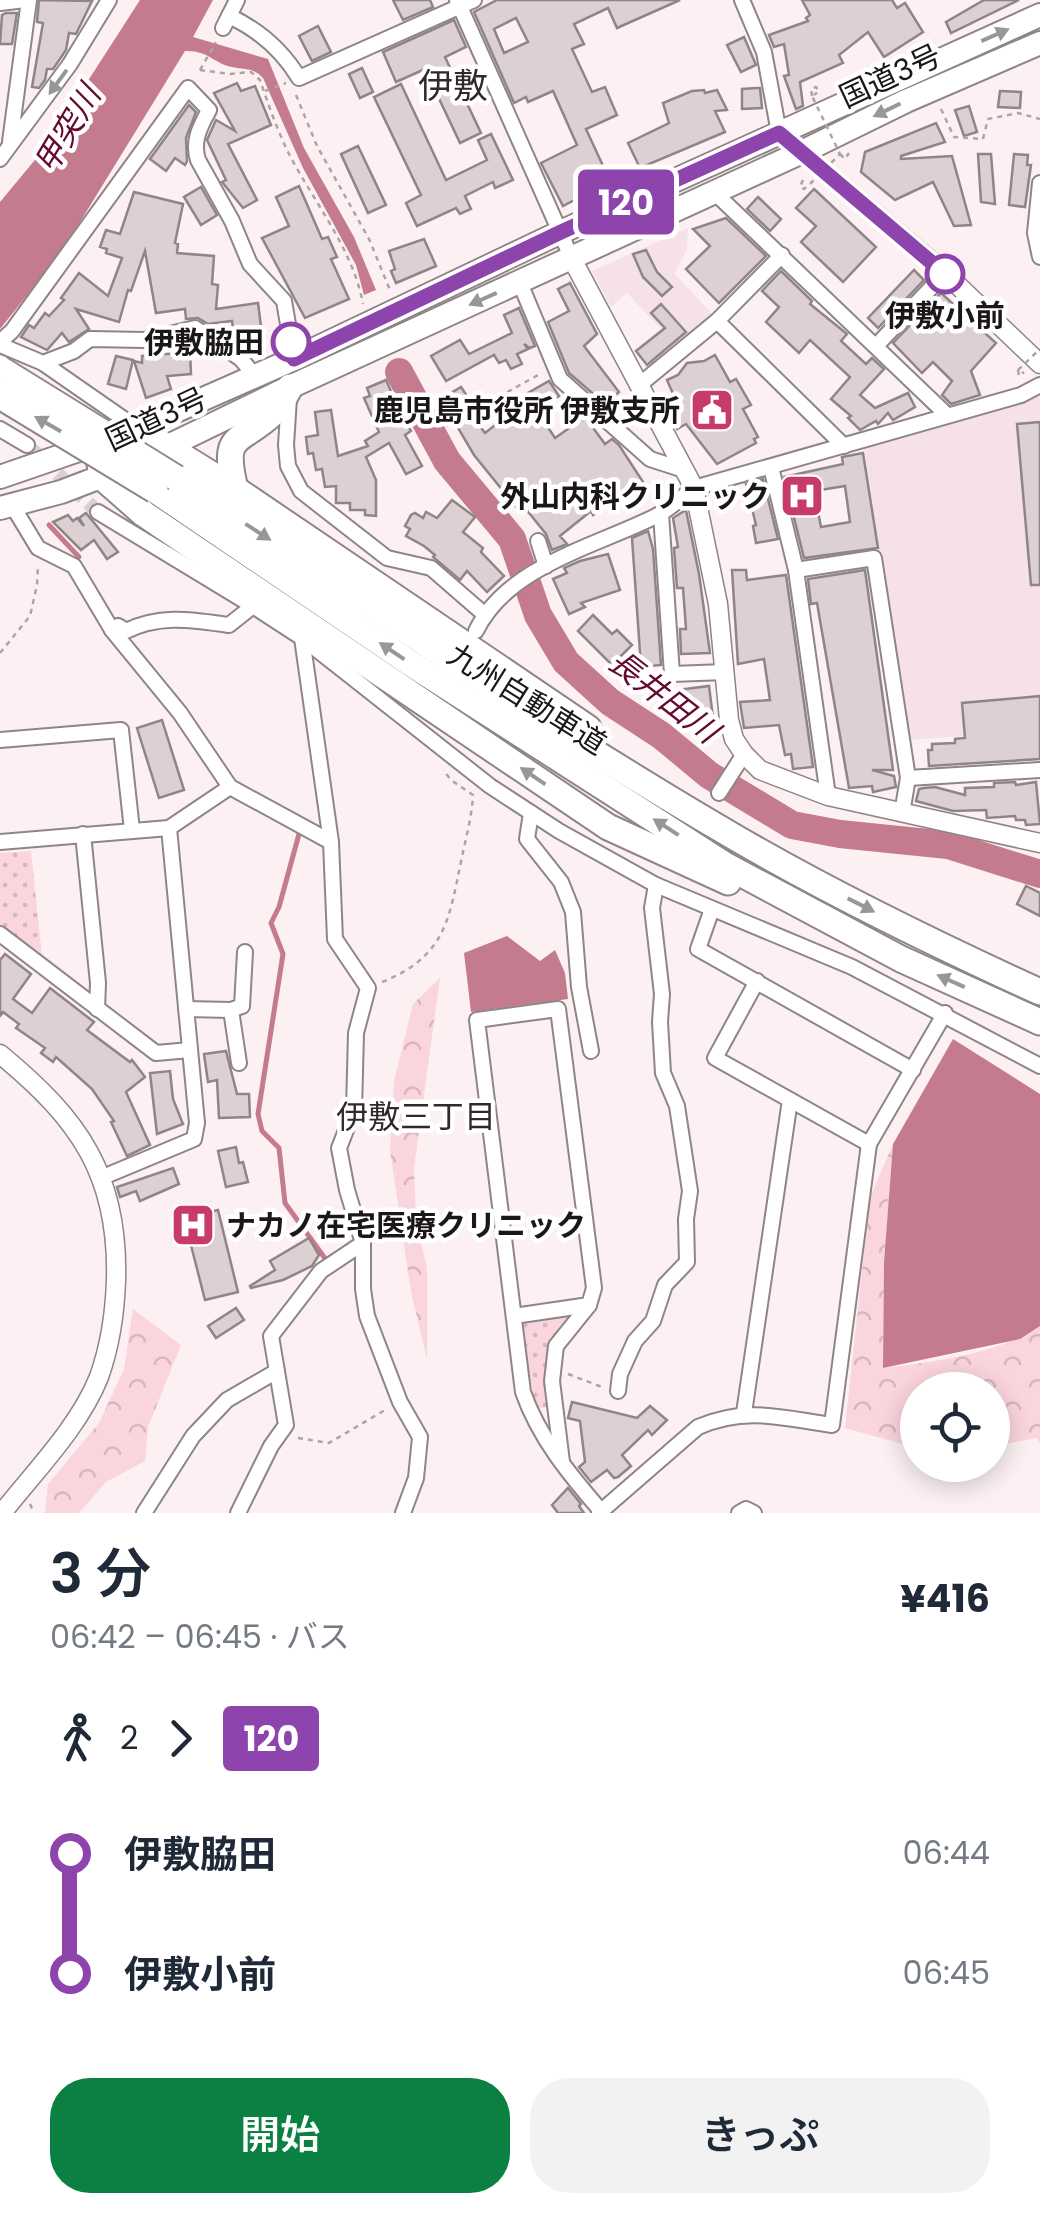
<!DOCTYPE html>
<html lang="ja">
<head>
<meta charset="utf-8">
<style>
	:root { --surface:#fff; --page:#f2f2f3; --text:#1f2937; --muted:#747a83; --accent:#0b8043 }
	body { margin:0; font-family:Poppins,"Noto Sans JP",sans-serif; background:var(--page); color:var(--text); height:100vh; display:flex; flex-direction:column; font-size:38px; white-space:nowrap }
	* { box-sizing:border-box; margin:0 }
	p { font-size:32px; color:var(--muted) }
	.icon { flex:none; width:55px; height:55px; fill:none; stroke:currentColor; stroke-width:2; stroke-linecap:round; stroke-linejoin:round }
	.map { position:relative; height:1513px; overflow:hidden }
	.details { display:flex; flex-direction:column; background:var(--surface); flex:1 }
	.details>* { flex:none }
	.badge { padding:0 20px; border-radius:8px; font-size:35px; line-height:65px }
	.controls { position:absolute; left:900px; top:1372px; display:grid; gap:20px }
	.controls a { display:grid; place-items:center; width:110px; height:110px; border-radius:50%; background:var(--surface); box-shadow:0 5px 25px #0003; font-size:50px }
	.map>.badge { position:absolute; translate:-50% -50%; box-shadow:0 0 0 5px #fff }
	.legs { display:flex; align-items:center; gap:15px; height:110px; padding:0 50px; font-size:32px }
	.legs p { margin-inline-start:auto }
	.overview { display:flex; align-items:center; justify-content:space-between; height:170px; padding:0 50px }
	h1 { font-size:55px; font-weight:600; line-height:75px }
	.button { display:flex; gap:20px; margin-top:auto; padding:20px 50px }
	.button a { flex:1; height:115px; border-radius:40px; background:var(--accent); color:#fff; font-size:40px; font-weight:600; line-height:115px; text-align:center }
	.button a+a { background:var(--page); color:var(--text) }
	ul { padding:0 50px; list-style:none }
	li { display:flex; align-items:center; gap:35px; height:120px; font-size:38px }
	li i { display:grid; place-items:center; width:15px; height:100%; margin:0 12px; background:currentColor }
	li i::after { content:''; width:25px; height:25px; margin:-12px; border:8px solid; border-radius:50%; background:var(--surface) }
	li p { margin-inline-start:auto }
	li:first-child i { background:linear-gradient(#0000 50%,currentColor 0) }
	li:last-child i { background:linear-gradient(currentColor 50%,#0000 0) }
	.map>svg:first-child { display:block }
</style>
</head>
<body>
<div class="map">
<svg width="1040" height="1513" viewBox="0 0 1040 1513">
	<defs>
		<pattern id="green-dots" width="8" height="8" patternUnits="userSpaceOnUse" patternTransform="scale(2.5)"><rect width="8" height="8" fill="#fbd5dd"/><path d="M2 2h.1M6 6h.1" fill="none" stroke="#d7b6bd" stroke-width="1.8" stroke-linecap="round"/></pattern>
		<pattern id="forest-crowns" width="20" height="18" patternUnits="userSpaceOnUse" patternTransform="scale(2.5)"><rect width="20" height="18" fill="#fbd5dd"/><path d="M2 6a3 3 0 1 1 6 0M12 15a3 3 0 1 1 6 0" fill="none" stroke="#d7b6bd"/></pattern>
	</defs>
	<rect width="100%" height="100%" fill="#fcf0f3"/>
	<g fill="#f6e2e6">
		<polygon points="688,228 687,249 675,274 714,316 677,346 627,293 611,307 592,271"/>
		<polygon points="1040,394 1040,731 907,740 864,448"/>
	</g>
	<g fill="url(#green-dots)">
		<polygon points="31,851 42,956 0,925 0,853"/>
		<polygon points="579,1315 553,1346 551,1406 536,1409 521,1328 526,1320"/>
	</g>
	<g fill="url(#forest-crowns)">
		<polygon points="440,978 414,1168 416,1220 427,1268 427,1359 411,1292 390,1151 394,1081 413,1004"/>
		<path d="M893,1144L884,1262L883,1368C933,1362 997,1354 1040,1326V1444L1037,1438L993,1446L992,1390H918L917,1448L845,1428L870,1197Z"/>
		<polygon points="133,1309 181,1345 148,1427 145,1461 106,1482 79,1513 45,1513 48,1484 99,1423 124,1369"/>
	</g>
	<g fill="#c57b8e">
		<path d="M140,0H213L193,37L268,59L304,148L354,237L376,290L364,295L356,265L303,168L263,78C252,67 246,70 232,67C213,63 208,50 185,51L61,253L0,329V202L44,149Z"/>
		<polygon points="507,936 540,961 555,950 565,973 568,999 471,1012 464,953"/>
		<polygon points="953,1039 1040,1094 1040,1326 1020,1339 883,1368 884,1262 893,1144"/>
	</g>
	<g fill="none" stroke-linecap="round" stroke-linejoin="round">
		<g stroke="#c57b8e" stroke-width="5">
			<polyline points="49,525 79,557"/>
			<polyline points="299,834 279,907 271,923 283,954 258,1114 262,1131 279,1148 285,1203 324,1257"/>
		</g>
		<polyline stroke="#c57b8e" stroke-width="28" points="399,372 447,461 512,539 538,615 566,662 610,702 662,736 709,775 792,825 840,834 948,845 1040,874"/>
	</g>
	<g fill="#dcd0d3" stroke="#8f8587" stroke-width="2.5" fill-rule="evenodd">
		<polygon points="39,0 92,1 76,34 69,33 66,50 53,69 47,69 45,80 39,88 32,87 43,23 37,22"/>
		<polygon points="393,0 430,0 433,7 403,20"/>
		<path d="M497,0H680L617,28L608,8L574,24L584,44L572,49L592,92L605,87L617,115L586,129L610,181L563,206L541,163L577,145L553,91L528,102L526,97L514,103L474,12ZM516,18L528,42L504,53L494,29Z"/>
		<polygon points="802,0 892,0 897,8 905,3 923,32 884,57 868,32 839,55 843,63 800,82 803,106 796,109 784,76 789,75 784,44 774,47 769,35 808,21 806,18 810,15"/>
		<polygon points="984,0 1019,0 951,33 946,22"/>
		<polygon points="6,13 17,13 12,44 0,44 2,15"/>
		<polygon points="454,20 466,47 445,57 481,133 460,143 425,69 396,82 383,52"/>
		<polygon points="318,26 331,52 312,61 299,36"/>
		<polygon points="744,37 756,65 741,72 727,45"/>
		<polygon points="362,68 373,92 360,98 349,74"/>
		<polygon points="237,83 241,91 255,86 271,125 228,144 257,200 243,208 222,182 226,180 207,140 216,120 235,131 214,93"/>
		<polygon points="401,84 446,180 487,160 478,140 491,134 513,180 495,188 493,182 465,196 471,209 460,214 456,208 417,226 406,203 421,195 374,97"/>
		<polygon points="757,88 760,88 762,108 742,109 742,89"/>
		<polygon points="704,90 705,93 717,90 727,110 715,111 725,132 640,168 628,143 669,123 663,103 692,91"/>
		<polygon points="1000,91 1021,92 1020,108 998,107"/>
		<polygon points="189,105 196,112 186,138 187,161 185,165 175,158 166,171 150,159"/>
		<polygon points="969,106 977,132 964,136 955,110"/>
		<polygon points="936,123 945,142 901,156 901,159 952,156 971,225 954,226 933,182 895,200 861,172 865,152"/>
		<polygon points="358,146 386,205 368,213 341,154"/>
		<polygon points="978,154 991,154 995,204 981,202"/>
		<polygon points="1014,154 1028,155 1027,165 1031,165 1025,207 1009,205"/>
		<polygon points="299,186 322,239 328,237 337,257 331,259 349,299 305,318 262,238 289,226 276,197"/>
		<polygon points="201,187 217,215 201,225 184,197"/>
		<polygon points="814,189 876,247 843,282 801,242 816,226 796,208"/>
		<polygon points="134,192 183,204 175,243 178,244 177,253 214,256 212,284 218,285 216,309 258,303 263,342 240,345 235,342 232,321 208,324 198,318 186,319 185,309 156,313 145,251 131,291 128,290 119,322 76,309 89,329 69,342 62,333 47,350 21,337 29,325 34,328 45,313 49,316 64,300 61,298 79,273 108,296 122,258 106,253 107,249 100,247 106,230 120,234"/>
		<polygon points="758,197 781,219 770,231 747,209"/>
		<polygon points="726,218 766,256 719,303 686,269 710,246 693,229"/>
		<polygon points="424,239 436,266 396,283 391,271 395,269 389,251"/>
		<polygon points="646,250 657,272 672,287 662,296 643,277 633,254"/>
		<polygon points="914,270 924,280 878,328 868,318"/>
		<polygon points="781,271 812,301 810,304 847,334 841,341 866,364 872,358 884,369 860,395 875,408 908,393 915,407 893,420 888,413 878,424 876,421 860,430 848,418 851,416 831,399 850,377 810,340 799,353 766,322 779,307 762,291"/>
		<polygon points="570,283 597,334 584,346 619,392 605,404 569,373 548,322 569,311 558,289"/>
		<polygon points="941,293 996,343 971,371 980,395 951,404 942,395 952,381 933,362 922,373 893,343"/>
		<polygon points="661,304 686,332 647,365 636,351 665,328 651,313"/>
		<polygon points="519,308 535,346 530,348 524,344 528,349 517,354 522,364 511,369 506,360 499,363 494,355 446,381 431,356 460,340 469,354 512,333 504,315"/>
		<polygon points="190,352 191,374 167,376 171,389 146,398 134,361 142,363 142,356"/>
		<polygon points="715,355 730,382 736,379 751,405 743,409 758,437 754,439 756,443 717,464 686,424 677,429 670,416 680,410 667,380 678,375 687,363 704,361"/>
		<polygon points="116,356 133,360 126,389 108,384"/>
		<polygon points="386,380 394,398 391,399 411,431 405,435 422,466 406,474 389,443 366,457 376,480 376,516 365,515 365,510 350,510 350,503 336,503 336,486 325,487 322,469 316,470 313,453 308,454 306,437 318,435 315,412 331,410 338,456 368,446 365,441 379,432 364,398 370,396 367,388"/>
		<polygon points="549,381 559,396 537,411 555,438 585,417 605,444 612,439 619,445 643,482 631,490 630,488 593,515 591,511 560,536 567,544 552,550 546,534 525,508 520,512 474,455 441,399 461,387 473,405 467,409 485,433 517,408 512,402"/>
		<polygon points="1040,422 1040,585 1031,585 1017,424"/>
		<path d="M863,453L878,548L804,558L784,477L843,464L842,457ZM845,486L850,522L821,527L814,491Z"/>
		<polygon points="763,479 778,539 756,543 753,526 756,525 746,484"/>
		<polygon points="452,500 475,517 463,532 483,548 481,552 504,576 487,592 467,571 460,580 433,557 435,555 424,546 406,536 410,529 405,526 411,515 415,513 423,518 426,512 437,518"/>
		<polygon points="686,510 699,574 710,653 681,654 680,629 686,629 683,588 677,588 674,548 678,547 673,518"/>
		<polygon points="86,513 118,552 107,559 94,540 81,550 53,522 68,515 73,521 77,518 84,526 79,518"/>
		<polygon points="648,531 653,549 661,665 641,667 632,538"/>
		<polygon points="608,554 620,590 581,603 585,607 569,614 553,579 567,573 564,568 580,561"/>
		<polygon points="732,570 746,570 747,580 786,575 813,767 793,769 791,754 785,755 779,725 744,728 740,702 770,700 764,659 738,664"/>
		<polygon points="865,570 893,770 872,770 894,776 896,787 873,792 872,786 849,788 817,603 811,604 808,579"/>
		<polygon points="593,615 612,634 617,630 632,645 612,665 578,631"/>
		<polygon points="709,686 714,726 695,728 693,712 684,720 670,704 669,691"/>
		<polygon points="1040,696 1040,759 929,766 928,750 932,750 932,744 955,743 955,739 965,738 962,703"/>
		<polygon points="162,720 184,790 159,798 137,728"/>
		<polygon points="1015,782 1016,785 1036,782 1040,824 1026,825 1025,820 1016,820 1015,816 987,818 986,810 953,811 916,801 919,789 924,788 935,787 965,795 965,788 994,787 994,783"/>
		<polygon points="1026,886 1040,893 1040,916 1017,904"/>
		<polygon points="5,954 31,974 13,999 32,1013 50,988 94,1022 87,1030 130,1062 132,1060 145,1077 126,1092 150,1145 127,1156 111,1122 114,1121 92,1089 56,1057 53,1062 41,1053 45,1048 16,1028 19,1024 3,1012 0,1016 0,960"/>
		<polygon points="226,1051 237,1094 249,1094 250,1117 219,1118 217,1080 208,1082 204,1054"/>
		<polygon points="170,1071 173,1099 183,1124 157,1134 150,1073"/>
		<polygon points="236,1147 239,1163 243,1162 248,1182 226,1187 218,1151"/>
		<polygon points="173,1168 179,1184 140,1201 136,1191 120,1197 117,1187"/>
		<polygon points="218,1210 238,1292 205,1300 184,1218"/>
		<polygon points="309,1238 319,1255 312,1266 283,1280 251,1288 250,1286 275,1270 270,1261"/>
		<polygon points="236,1308 244,1320 216,1338 208,1326"/>
		<polygon points="572,1402 637,1418 650,1406 667,1420 652,1435 648,1430 622,1455 631,1466 618,1477 614,1478 607,1470 591,1482 579,1467 585,1462 580,1421 568,1418"/>
		<polygon points="568,1488 581,1504 579,1506 584,1513 558,1513 552,1505"/>
	</g>
	<g fill="none" stroke-linecap="round" stroke-linejoin="round">
		<polyline stroke="#dacfd2" stroke-width="14" stroke-dasharray="14 7" stroke-linecap="butt" points="27,445 98,512"/>
		<defs>
			<g id="minor">
				<polyline points="457,0 572,259"/>
				<polyline points="742,0 764,52 779,133"/>
				<polyline points="0,3 25,0"/>
				<path d="M229,16C259,30 282,50 299,78L474,0"/>
				<polyline points="223,28 237,0"/>
				<polyline points="10,142 29,0"/>
				<polyline points="0,159 70,64 109,0"/>
				<polyline points="1040,183 1035,233 1040,257"/>
				<polyline points="714,192 947,415"/>
				<polyline points="520,283 560,379 650,459 681,469"/>
				<polyline points="717,321 844,446"/>
				<path d="M0,342L12,331L188,88L209,110C200,127 192,141 198,160L232,221L250,264L284,301L294,359"/>
				<polyline points="0,345 43,363 74,351 90,339 145,340 195,328 241,359 255,376"/>
				<polyline points="876,346 945,273"/>
				<polyline points="43,363 138,429"/>
				<polyline points="638,386 717,321 782,255"/>
				<polyline points="289,398 286,445 288,466 301,491 387,558 431,568 484,614"/>
				<polyline points="0,429 27,445"/>
				<polyline points="771,467 796,570 828,796"/>
				<polyline points="12,505 38,548 74,566 112,630 180,713 230,787 331,842"/>
				<polyline points="98,512 253,606"/>
				<polyline points="661,514 672,674 725,672"/>
				<polyline points="538,541 546,566"/>
				<polyline points="796,570 874,558 908,778 902,813"/>
				<path d="M112,630L118,626L126,631C161,614 192,620 229,625L253,606L302,638L490,786L559,831L656,885L852,967L1040,1066"/>
				<path d="M476,631C507,566 597,546 656,516C670,509 682,497 694,488L1021,395L1040,385"/>
				<polyline points="302,638 331,842 335,939 368,988 356,1033 354,1110 339,1148 347,1190 363,1243 363,1289 367,1316 400,1402 420,1437 416,1478 403,1513"/>
				<polyline points="0,740 121,730 132,830"/>
				<polyline points="908,778 1040,770"/>
				<polyline points="719,793 744,754"/>
				<polyline points="531,813 527,839 561,882 573,912 579,987 591,1051"/>
				<polyline points="83,834 98,983 97,1009"/>
				<polyline points="0,842 169,828 230,787"/>
				<polyline points="712,909 698,949 913,1070"/>
				<polyline points="0,934 156,1053 190,1050"/>
				<polyline points="757,981 715,1058 869,1144"/>
				<polyline points="186,1009 231,1010 242,1006 245,952"/>
				<polyline points="231,1010 239,1063"/>
				<polyline points="103,1177 194,1139 197,1123 169,828"/>
				<path d="M514,1316L589,1305L594,1288L558,1009L477,1020L523,1392C539,1438 570,1475 601,1511"/>
				<polyline points="618,1391 620,1374 635,1341 653,1321 665,1285 687,1262 686,1219 690,1191 677,1106 663,1073 660,1022 662,994 652,908 656,885"/>
				<polyline points="744,1413 790,1100"/>
				<polyline points="562,1462 552,1381 556,1346 589,1305"/>
				<polyline points="144,1513 193,1436 227,1400 277,1371"/>
				<polyline points="238,1513 271,1446 286,1425 271,1336 321,1271 363,1243"/>
				<path d="M599,1513L698,1427C746,1406 782,1418 832,1425L869,1144L945,1013"/>
				<polyline points="739,1513 746,1509 754,1513"/>
			</g>
			<g id="tertiary">
				<polyline points="779,133 945,273 1040,364"/>
				<polyline points="572,259 694,488 718,604 729,720 734,739 744,754 760,770 828,796 1040,843"/>
				<path d="M0,1054C79,1119 119,1175 116,1280C115,1312 110,1346 99,1377C79,1427 35,1471 2,1513"/>
			</g>
			<g id="trunk">
				<polyline points="126,433 294,359 561,232 1040,15"/>
				<polyline points="154,453 290,387 802,152 906,101 1040,43"/>
				<polyline points="0,477 96,444"/>
				<polyline points="0,508 61,492 116,471"/>
			</g>
			<g id="motorway">
				<polyline points="138,429 235,489 588,728"/>
				<polyline points="97,444 102,477 144,514 608,827 728,882"/>
				<path d="M176,478C362,600 545,727 736,838C834,895 937,945 1040,992"/>
				<path d="M235,489C221,431 239,445 272,414C280,407 285,396 290,387"/>
				<polyline points="155,490 407,661 725,865 901,959 1040,1022"/>
			</g>
		</defs>
		<use href="#minor" stroke="#8f8587" stroke-width="18"/>
		<use href="#tertiary" stroke="#8f8587" stroke-width="21"/>
		<use href="#trunk" stroke="#8f8587" stroke-width="26"/>
		<use href="#motorway" stroke="#8f8587" stroke-width="29"/>
		<g stroke="#aea4a7" stroke-width="2.5" stroke-dasharray="5 5" stroke-linecap="butt">
			<path d="M200,70L230,74L251,72L260,80C268,104 277,129 288,152C313,201 353,249 363,304"/>
			<polyline points="200,70 216,42"/>
			<polyline points="265,91 286,83"/>
			<polyline points="296,95 317,146 369,239 390,290"/>
			<polyline points="812,96 811,89 816,87 819,91 814,95"/>
			<polyline points="941,109 954,137 983,139 988,119 1018,113 1040,119"/>
			<polyline points="840,154 845,159 849,153"/>
			<polyline points="803,180 800,187 804,189 810,184"/>
			<polyline points="1018,370 1019,376 1024,372"/>
			<polyline points="446,426 540,374"/>
			<polyline points="0,653 30,616 37,585 38,565"/>
			<path d="M382,982C447,956 449,918 462,857C466,837 472,816 473,795L451,780L443,770"/>
			<polyline points="568,1374 602,1387"/>
			<polyline points="298,1438 329,1443 385,1410"/>
			<polyline points="30,1504 34,1513"/>
		</g>
		<use href="#minor" stroke="#fff" stroke-width="14"/>
		<use href="#tertiary" stroke="#fff" stroke-width="18"/>
		<use href="#trunk" stroke="#fff" stroke-width="22"/>
		<use href="#motorway" stroke="#fff" stroke-width="25"/>
		<defs>
			<g id="motorway-bridge">
				<polyline points="0,369 176,478"/>
				<polyline points="0,396 155,490"/>
			</g>
		</defs>
		<use href="#motorway-bridge" stroke="#8f8587" stroke-width="29" stroke-linecap="butt"/>
		<g stroke="#aea4a7" stroke-width="2.5" stroke-dasharray="5 5" stroke-linecap="butt">
			<polyline points="810,184 840,154 812,96"/>
			<polyline points="1018,370 1040,349"/>
		</g>
		<use href="#motorway-bridge" stroke="#fff" stroke-width="25"/>
	</g>
	<defs><path id="oneway-solid" d="M-6-.8H1V-3.2L6.5 0L1 3.2V.8H-6Z" transform="scale(2.5)"/></defs>
	<g fill="#989797">
		<use href="#oneway-solid" transform="translate(995 35) rotate(-24)"/>
		<use href="#oneway-solid" transform="translate(58 82) rotate(126)"/>
		<use href="#oneway-solid" transform="translate(887 110) rotate(154)"/>
		<use href="#oneway-solid" transform="translate(483 299) rotate(156)"/>
		<use href="#oneway-solid" transform="translate(48 424) rotate(-150)"/>
		<use href="#oneway-solid" transform="translate(258 532) rotate(33)"/>
		<use href="#oneway-solid" transform="translate(392 651) rotate(-146)"/>
		<use href="#oneway-solid" transform="translate(533 776) rotate(-146)"/>
		<use href="#oneway-solid" transform="translate(666 827) rotate(-147)"/>
		<use href="#oneway-solid" transform="translate(861 905) rotate(27)"/>
		<use href="#oneway-solid" transform="translate(951 981) rotate(-156)"/>
	</g>
	<g fill="none" stroke-linecap="round" stroke-linejoin="round">
		<defs>
			<polyline id="line-1" points="291,342 294,359 561,232 779,133 945,274"/>
		</defs>
		<use href="#line-1" stroke="#fff" stroke-width="22"/>
		<use href="#line-1" stroke="#8e44ad" stroke-width="15"/>
	</g>
	<defs>
		<symbol id="civic-square" viewBox="-11 -11 22 22"><rect x="-9" y="-9" width="18" height="18" rx="4" fill="#c63a6c" stroke="#fff"/><path d="M-.6-6.5H3V-4.5H.6V-3L4-1V1h2V6H-6V1h2V-1L-.6-3ZM-1.2 2.5V6h2.4V2.5Z" fill="#fff"/></symbol>
		<symbol id="hospital-square" viewBox="-11 -11 22 22"><rect x="-9" y="-9" width="18" height="18" rx="4" fill="#c63a6c" stroke="#fff"/><path d="M-5-5h3v3.5h4V-5h3V5h-3V1.5h-4V5h-3Z" fill="#fff"/></symbol>
	</defs>
	<g fill-rule="evenodd">
		<use href="#civic-square" x="687" y="385" width="50" height="50"/>
		<use href="#hospital-square" x="777" y="471" width="50" height="50"/>
		<use href="#hospital-square" x="168" y="1200" width="50" height="50"/>
	</g>
	<g fill="#fff" stroke="#8e44ad" stroke-width="5">
		<circle cx="945" cy="274" r="18"/>
		<circle cx="291" cy="342" r="18"/>
	</g>
	<g text-anchor="middle" dominant-baseline="central" stroke-width="9" stroke-linejoin="round" paint-order="stroke">
		<g font-size="30" fill="#1b1718" stroke="#fff">
			<text transform="translate(890 76) rotate(-25)">国道3号</text>
			<text transform="translate(156 419) rotate(-25)">国道3号</text>
			<text transform="translate(527 699) rotate(32)">九州自動車道</text>
		</g>
		<g font-size="30" font-weight="bold" fill="#1b1718" stroke="#fff">
			<text x="945" y="315">伊敷小前</text>
			<text x="264" y="342" text-anchor="end">伊敷脇田</text>
		</g>
		<g font-size="30" font-weight="bold" fill="#1b1718" stroke="#fff" text-anchor="end">
			<text x="680" y="410">鹿児島市役所 伊敷支所</text>
			<text x="770" y="496">外山内科クリニック</text>
			<text x="226" y="1225" text-anchor="start">ナカノ在宅医療クリニック</text>
		</g>
		<g font-size="32" font-style="italic" fill="#64092f" stroke="#fff">
			<text transform="translate(67 129) rotate(-59)">甲突川</text>
			<text transform="translate(664 696) rotate(38)">長井田川</text>
		</g>
		<g font-size="32" fill="#30282a" stroke="#fff">
			<text x="416" y="1116">伊敷三丁目</text>
		</g>
		<g font-size="35" fill="#30282a" stroke="#fff">
			<text x="453" y="85">伊敷</text>
		</g>
	</g>
</svg>
<div class="controls">
<a><svg class="icon" aria-label="locate" viewBox="0 0 24 24"><circle cx="12" cy="12" r="6"/><path d="M12 2v4M12 18v4M2 12h4M18 12h4"/></svg></a>
</div>
<b class="badge" style="left:626px;top:202px;background:#8e44ad;color:#fff">120</b>
</div>
<section class="details">
<div class="overview"><div><h1>3 分</h1><p>06:42 – 06:45 · バス</p></div><b>¥416</b></div>
<div class="legs"><svg class="icon" aria-label="walk" viewBox="0 0 24 24"><circle cx="13" cy="4" r="2"/><path d="M13 8l-2 6 4 7M11 14l-3 7M7 12l3-4h3l4 4"/></svg>2<svg class="icon" aria-label="forward" viewBox="0 0 24 24"><path d="M9 5l7 7-7 7"/></svg><b class="badge" style="background:#8e44ad;color:#fff">120</b></div>
<ul>
<li><i style="color:#8e44ad"></i><b>伊敷脇田</b><p>06:44</p></li>
<li><i style="color:#8e44ad"></i><b>伊敷小前</b><p>06:45</p></li>
</ul>
<div class="button"><a>開始</a><a>きっぷ</a></div>
</section>
</body>
</html>
